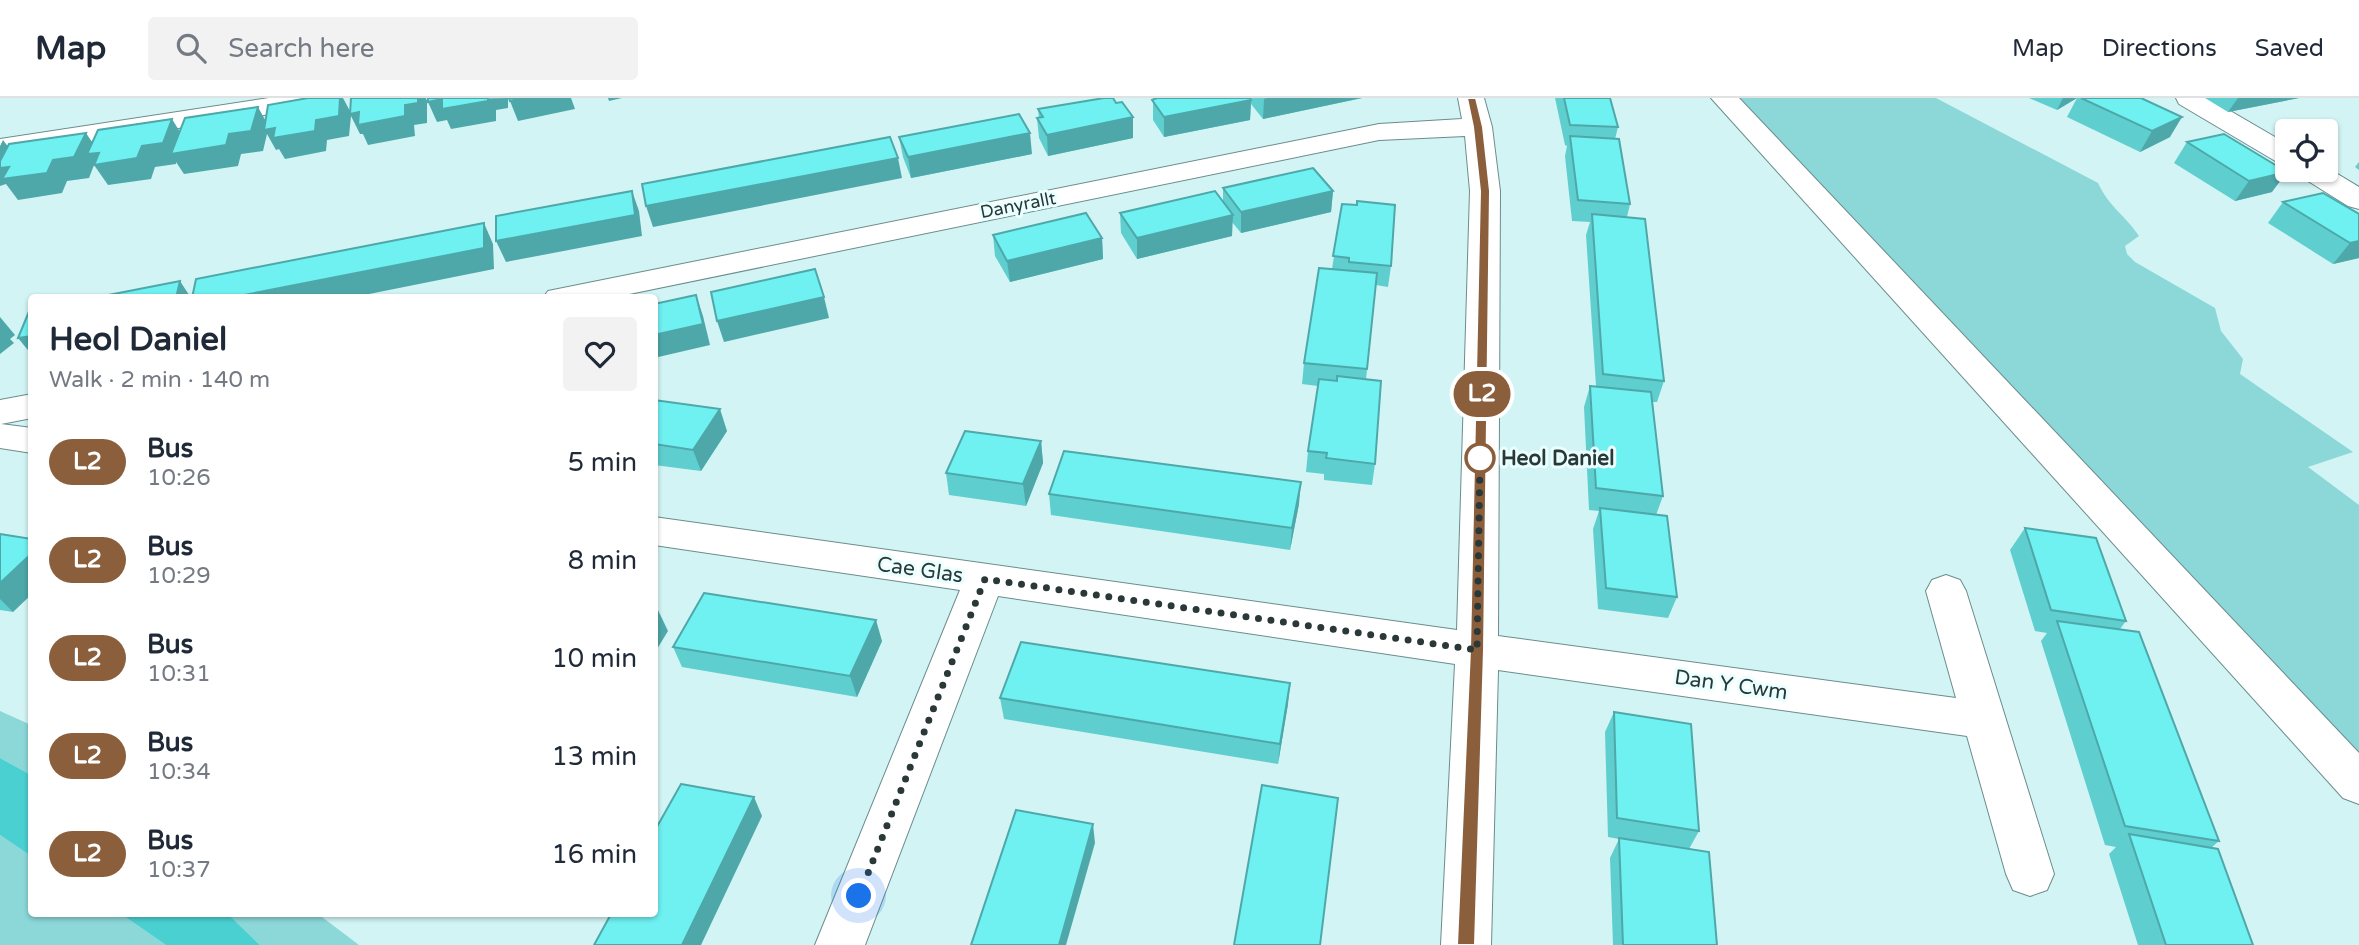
<!DOCTYPE html>
<html lang="en">
<head>
<meta charset="utf-8">
<style>
	:root { --surface:#fff; --page:#f2f2f3; --text:#1f2937; --muted:#747a83; --line:#e0e1e3 }
	body { margin:0; font-family:"Varela Round",sans-serif; background:var(--page); color:var(--text); height:100vh; display:flex; flex-direction:column; font-size:26px; white-space:nowrap }
	* { box-sizing:border-box; margin:0 }
	p { font-size:23px; color:var(--muted) }
	.icon { flex:none; width:38px; height:38px; fill:none; stroke:currentColor; stroke-width:2; stroke-linecap:round; stroke-linejoin:round }
	.map { position:relative; flex:1; overflow:hidden }
	.details { position:absolute; left:28px; top:196px; width:630px; height:623px; display:flex; flex-direction:column; background:var(--surface); border-radius:7px; box-shadow:0 2px 5px #0004 }
	.details>* { flex:none }
	.badge { padding:0 14px; border-radius:23px; font-size:24px; line-height:46px }
	.tools { position:absolute; left:2275px; top:21px; display:grid; gap:14px }
	.tools a { display:grid; place-items:center; width:63px; height:63px; border-radius:7px; background:var(--surface); box-shadow:0 2px 5px #0004; font-size:35px }
	.you { position:absolute; width:35px; height:35px; margin:-18px; border:5px solid #fff; border-radius:50%; background:#1a73e8; box-shadow:0 0 0 10px #1a73e833 }
	.map>.badge { position:absolute; translate:-50% -50%; box-shadow:0 0 0 4px #fff }
	.round { display:grid; place-items:center; flex:none; width:74px; height:74px; border-radius:7px; background:var(--page) }
	.summary { display:flex; align-items:center; justify-content:space-between; height:119px; padding:0 21px }
	h1 { font-size:33px; font-weight:700; line-height:52px }
	ul { padding:0; list-style:none }
	li { display:flex; align-items:center; gap:21px; height:98px; padding:0 21px }
	li div { flex:1 }
	li b { display:block; font-size:26px }
	li em { font-style:normal }
	li .badge { min-width:77px; font-weight:700; text-align:center }
	header { display:flex; align-items:center; gap:42px; box-sizing:border-box; height:98px; padding:0 35px; background:var(--surface); border-bottom:2px solid var(--line) }
	header strong { font-size:33px }
	nav { display:flex; gap:38px; margin-inline-start:auto; font-size:24px }
	.search { width:490px; height:63px; background:var(--page); display:flex; align-items:center; gap:18px; box-sizing:border-box; padding:0 24px; border-radius:7px; color:var(--muted); font-size:26px }
	.map>svg:first-child { display:block }
</style>
</head>
<body>
<header>
<strong>Map</strong>
<div class="search"><svg class="icon" aria-label="search" viewBox="0 0 24 24"><circle cx="10" cy="10" r="6"/><path d="M15 15l6 6"/></svg>Search here</div>
<nav><a>Map</a><a>Directions</a><a>Saved</a></nav>
</header>
<div class="map">
<svg width="2359" height="847" viewBox="0 0 2359 847">
	<rect width="100%" height="100%" fill="#d2f4f4"/>
	<g fill="#8cd7d8">
		<path d="M1733,0H1936L2098,85C2109,109 2125,117 2139,138L2125,148L2127,156L2135,164L2215,210L2221,233L2243,261L2240,276L2353,354L2308,369L2359,407V670Z"/>
		<polygon points="0,613 31,627 31,677 0,660"/>
		<polygon points="0,737 31,758 32,816 121,816 166,847 0,847"/>
		<polygon points="228,816 318,816 359,847 260,847"/>
	</g>
	<g fill="#4bd0d2">
		<polygon points="0,660 31,677 31,758 0,737"/>
		<polygon points="121,816 228,816 260,847 166,847"/>
	</g>
	<g fill="none" stroke-linecap="round" stroke-linejoin="round">
		<defs>
			<g id="minor">
				<polygon points="269,0 336,0 333,6 323,8 0,57 0,41"/>
				<polygon points="1458,0 1484,0 1492,29 1500,93 1498,538 1956,600 1926,493 1932,482 1946,477 1960,482 1966,493 2054,776 2047,792 2030,798 2013,792 2006,776 1967,638 1498,572 1491,847 1441,847 1455,566 998,498 865,847 815,847 960,492 654,447 654,419 1457,532 1470,93 1465,38 1379,42 610,200 543,200 548,193 1379,26 1462,21"/>
				<polygon points="1711,0 1739,0 2359,655 2359,706 2343,700"/>
				<polygon points="2176,0 2208,0 2287,46 2287,66 2277,64 2179,6"/>
				<polygon points="2326,69 2359,89 2359,111 2348,108 2300,78 2296,72 2326,72"/>
				<polygon points="32,296 32,320 1,326 32,330 32,355 0,350 0,302"/>
			</g>
		</defs>
		<use href="#minor" stroke="#6c8c8c" stroke-width="2"/>
		<use href="#minor" fill="#fff" fill-rule="evenodd"/>
	</g>
	<g fill="#5fcecf">
		<polygon points="1153,0 1362,0 1263,21 1251,6 1250,22 1164,39 1153,22"/>
		<polygon points="1555,0 1610,0 1618,29 1615,41 1630,106 1627,119 1664,283 1657,304 1652,304 1663,398 1656,417 1677,499 1668,520 1598,511 1593,431 1599,413 1589,412 1584,309 1590,288 1596,288 1586,137 1590,124 1572,123 1565,58 1567,48 1565,47"/>
		<polygon points="2029,0 2077,0 2057,12"/>
		<polygon points="2077,0 2141,0 2170,39 2140,54 2067,19"/>
		<polygon points="2205,0 2299,0 2228,14"/>
		<polygon points="1116,5 1133,19 1133,40 1048,58 1039,40 1037,20 1039,20 1038,11"/>
		<polygon points="899,39 1032,56 911,80 903,59"/>
		<polygon points="2187,44 2272,94 2235,103 2174,65"/>
		<polygon points="2359,64 2359,72 2355,69"/>
		<polygon points="1223,90 1333,93 1331,114 1241,135 1232,124 1232,138 1137,161 1121,135 1120,115 1223,104"/>
		<polygon points="2283,104 2359,116 2359,160 2333,166 2268,125"/>
		<polygon points="1342,106 1391,168 1388,189 1376,187 1366,281 1375,366 1372,387 1324,382 1324,376 1306,374 1308,353 1318,288 1302,286 1304,265 1332,171"/>
		<polygon points="993,137 1102,140 1103,161 1010,184 995,158"/>
		<polygon points="654,302 727,333 701,373 654,367"/>
		<polygon points="1041,343 1043,365 1026,408 949,397 946,375"/>
		<polygon points="1049,396 1299,406 1290,452 1051,417"/>
		<polygon points="2025,430 2126,523 2120,531 2219,743 2211,750 2253,847 2138,847 2109,756 2116,749 2105,747 2041,543 2047,535 2035,533 2010,452"/>
		<polygon points="0,436 13,514 0,512"/>
		<polygon points="882,543 857,599 682,569 673,549"/>
		<polygon points="1000,600 1288,606 1278,666 1004,621"/>
		<polygon points="1614,614 1699,733 1689,751 1717,847 1613,847 1610,760 1619,741 1608,739 1605,634"/>
	</g>
	<g fill="#4ea8a9">
		<polygon points="340,0 343,0 351,15 405,7 418,0 426,0 427,3 427,25 414,27 415,38 368,47 363,36 360,36 351,18 349,38 327,42 326,53 285,61 279,51 276,52 267,36 263,53 241,56 238,68 184,76 176,64 176,66 155,69 151,81 108,87 94,67 89,80 67,83 62,95 18,102 6,86 0,88 0,48 3,42 18,62 53,62 86,35 106,65 142,48 172,21 185,42 229,36 258,9 269,29 316,22"/>
		<polygon points="508,0 508,10 496,12 496,23 451,31 447,22 437,24 428,4 442,1"/>
		<polygon points="522,0 571,0 575,11 518,23 510,3"/>
		<polygon points="608,0 622,0 609,3"/>
		<polygon points="1267,0 1362,0 1263,21 1264,1"/>
		<polygon points="2063,0 2077,0 2057,12"/>
		<polygon points="2238,0 2299,0 2228,14"/>
		<polygon points="1251,2 1250,22 1164,39 1164,19"/>
		<polygon points="1133,19 1133,40 1048,58 1047,37"/>
		<polygon points="2182,19 2170,39 2140,54 2152,33"/>
		<polygon points="1030,35 1032,56 911,80 908,59"/>
		<polygon points="898,60 902,80 653,129 646,108"/>
		<polygon points="2287,74 2272,94 2235,103 2249,83"/>
		<polygon points="632,93 639,113 642,138 506,164 496,143"/>
		<polygon points="1333,93 1331,114 1241,135 1241,114"/>
		<polygon points="1233,117 1232,138 1137,161 1137,140"/>
		<polygon points="484,125 493,146 494,171 349,200 229,200"/>
		<polygon points="1102,140 1103,161 1010,184 1007,163"/>
		<polygon points="2359,143 2359,160 2333,166 2350,145"/>
		<polygon points="180,183 191,200 176,200"/>
		<polygon points="696,197 703,218 710,247 654,260 654,237"/>
		<polygon points="824,199 829,220 724,244 717,223"/>
		<polygon points="0,219 15,237 10,241 14,245 0,256"/>
		<polygon points="32,238 32,257 18,240"/>
		<polygon points="720,311 727,333 701,373 693,352"/>
		<polygon points="1041,343 1043,365 1026,408 1023,386"/>
		<polygon points="1301,384 1299,406 1290,452 1292,430"/>
		<polygon points="32,455 32,496 13,514 0,501 0,485"/>
		<polygon points="658,512 668,533 654,556 654,519"/>
		<polygon points="876,522 882,543 857,599 850,578"/>
		<polygon points="1290,585 1288,606 1278,666 1280,646"/>
		<polygon points="754,699 762,718 701,847 682,847"/>
		<polygon points="1093,726 1095,745 1066,847 1059,847"/>
	</g>
	<g fill="#6ff0f1" stroke="#4ea8a9" stroke-width="2">
		<polygon points="308,0 340,0 339,18 316,22 315,33 273,40 275,30 264,32 268,7"/>
		<polygon points="351,0 418,0 418,5 405,7 405,18 358,27 359,14 350,16"/>
		<polygon points="428,0 488,0 488,3 442,11 442,1 428,4"/>
		<polygon points="509,0 522,0 510,3"/>
		<polygon points="1104,0 1113,0 1116,5 1122,4 1133,19 1047,37 1037,20 1043,19 1038,11"/>
		<polygon points="1157,0 1250,0 1251,2 1164,19 1152,2"/>
		<polygon points="1564,0 1610,0 1618,29 1570,27"/>
		<polygon points="2081,0 2141,0 2182,19 2152,33"/>
		<polygon points="258,9 251,33 229,36 226,47 171,56 185,20"/>
		<polygon points="1019,16 1030,35 908,59 899,39"/>
		<polygon points="172,21 163,45 142,48 137,60 94,67 99,55 87,56 98,32"/>
		<polygon points="86,35 74,59 53,62 47,75 2,81 9,69 0,70 0,63 9,46"/>
		<polygon points="2224,36 2287,74 2249,83 2187,44"/>
		<polygon points="1570,38 1619,41 1630,106 1578,102"/>
		<polygon points="890,39 898,60 646,108 642,86"/>
		<polygon points="1313,70 1333,93 1241,114 1223,90"/>
		<polygon points="632,93 635,117 496,143 496,118"/>
		<polygon points="1215,93 1233,117 1137,140 1120,115"/>
		<polygon points="2323,95 2359,116 2359,143 2350,145 2283,104"/>
		<polygon points="1357,103 1395,107 1391,168 1349,164 1349,160 1333,158 1342,106 1357,107"/>
		<polygon points="1086,115 1102,140 1007,163 993,137"/>
		<polygon points="1592,116 1645,121 1664,283 1603,276"/>
		<polygon points="484,125 484,150 229,200 192,200 196,181"/>
		<polygon points="1319,170 1377,175 1367,271 1304,265"/>
		<polygon points="815,171 824,199 717,223 711,194"/>
		<polygon points="180,183 176,200 93,200"/>
		<polygon points="696,197 703,226 654,237 654,206"/>
		<polygon points="30,211 32,211 32,238 18,240"/>
		<polygon points="1337,278 1381,283 1375,366 1326,360 1327,355 1308,353 1319,281 1337,283"/>
		<polygon points="1590,288 1651,294 1663,398 1596,390"/>
		<polygon points="654,302 720,311 693,352 654,346"/>
		<polygon points="965,333 1041,343 1023,386 946,375"/>
		<polygon points="1064,353 1301,384 1292,430 1049,396"/>
		<polygon points="1600,410 1667,418 1677,499 1606,490"/>
		<polygon points="2025,430 2096,440 2126,523 2051,512"/>
		<polygon points="0,436 32,441 32,455 0,485"/>
		<polygon points="704,495 876,522 850,578 673,549"/>
		<polygon points="2057,523 2139,534 2219,743 2125,728"/>
		<polygon points="1021,544 1290,585 1280,646 1000,600"/>
		<polygon points="1614,614 1691,626 1699,733 1617,720"/>
		<polygon points="681,686 754,699 682,847 594,847 611,816 654,816 654,734"/>
		<polygon points="1262,687 1338,700 1320,847 1234,847"/>
		<polygon points="1016,712 1093,726 1059,847 971,847"/>
		<polygon points="2129,736 2218,751 2253,847 2166,847"/>
		<polygon points="1619,740 1709,754 1717,847 1623,847"/>
	</g>
	<polygon fill="#8b5e3c" stroke="#fff" stroke-width="2" points="1467,0 1476,0 1483,29 1490,93 1484,552 1475,847 1457,847 1470,552 1480,93 1473,29"/>
	<g fill="none" stroke-linecap="round" stroke-linejoin="round">
		<polyline stroke="#2b3838" stroke-width="7" stroke-dasharray="0 12.6" points="859,798 985,481 1477,552 1480,360"/>
	</g>
	<circle fill="#fff" stroke="#8b5e3c" stroke-width="3.5" cx="1480" cy="360" r="14"/>
	<g text-anchor="middle" dominant-baseline="central" stroke-width="6" stroke-linejoin="round" paint-order="stroke">
		<g font-size="18" fill="#2b3838" stroke="#eaffff">
			<text transform="translate(1018 107) rotate(-11)">Danyrallt</text>
		</g>
		<g font-size="21" font-weight="bold" fill="#2b3838" stroke="#eaffff" text-anchor="start">
			<text x="1501" y="360">Heol Daniel</text>
		</g>
		<g font-size="21" fill="#2b3838" stroke="#eaffff">
			<text transform="translate(920 472) rotate(8)">Cae Glas</text>
			<text transform="translate(1731 587) rotate(8)">Dan Y Cwm</text>
		</g>
	</g>
</svg>
<div class="tools">
<a><svg class="icon" aria-label="locate" viewBox="0 0 24 24"><circle cx="12" cy="12" r="6"/><path d="M12 2v4M12 18v4M2 12h4M18 12h4"/></svg></a>
</div>
<div class="you" style="left:859px;top:798px"></div>
<b class="badge" style="left:1482px;top:296px;background:#8b5e3c;color:#fff">L2</b>
<section class="details">
<div class="summary"><div><h1>Heol Daniel</h1><p>Walk · 2 min · 140 m</p></div><a class="round"><svg class="icon" aria-label="heart" viewBox="0 0 24 24"><path d="M12 20l-8-8c-3-5 5-10 8-4 3-6 11-1 8 4z"/></svg></a></div>
<ul>
<li><span class="badge" style="background:#8b5e3c;color:#fff">L2</span><div><b>Bus</b><p>10:26</p></div><em>5 min</em></li>
<li><span class="badge" style="background:#8b5e3c;color:#fff">L2</span><div><b>Bus</b><p>10:29</p></div><em>8 min</em></li>
<li><span class="badge" style="background:#8b5e3c;color:#fff">L2</span><div><b>Bus</b><p>10:31</p></div><em>10 min</em></li>
<li><span class="badge" style="background:#8b5e3c;color:#fff">L2</span><div><b>Bus</b><p>10:34</p></div><em>13 min</em></li>
<li><span class="badge" style="background:#8b5e3c;color:#fff">L2</span><div><b>Bus</b><p>10:37</p></div><em>16 min</em></li>
</ul>
</section>
</div>
</body>
</html>
